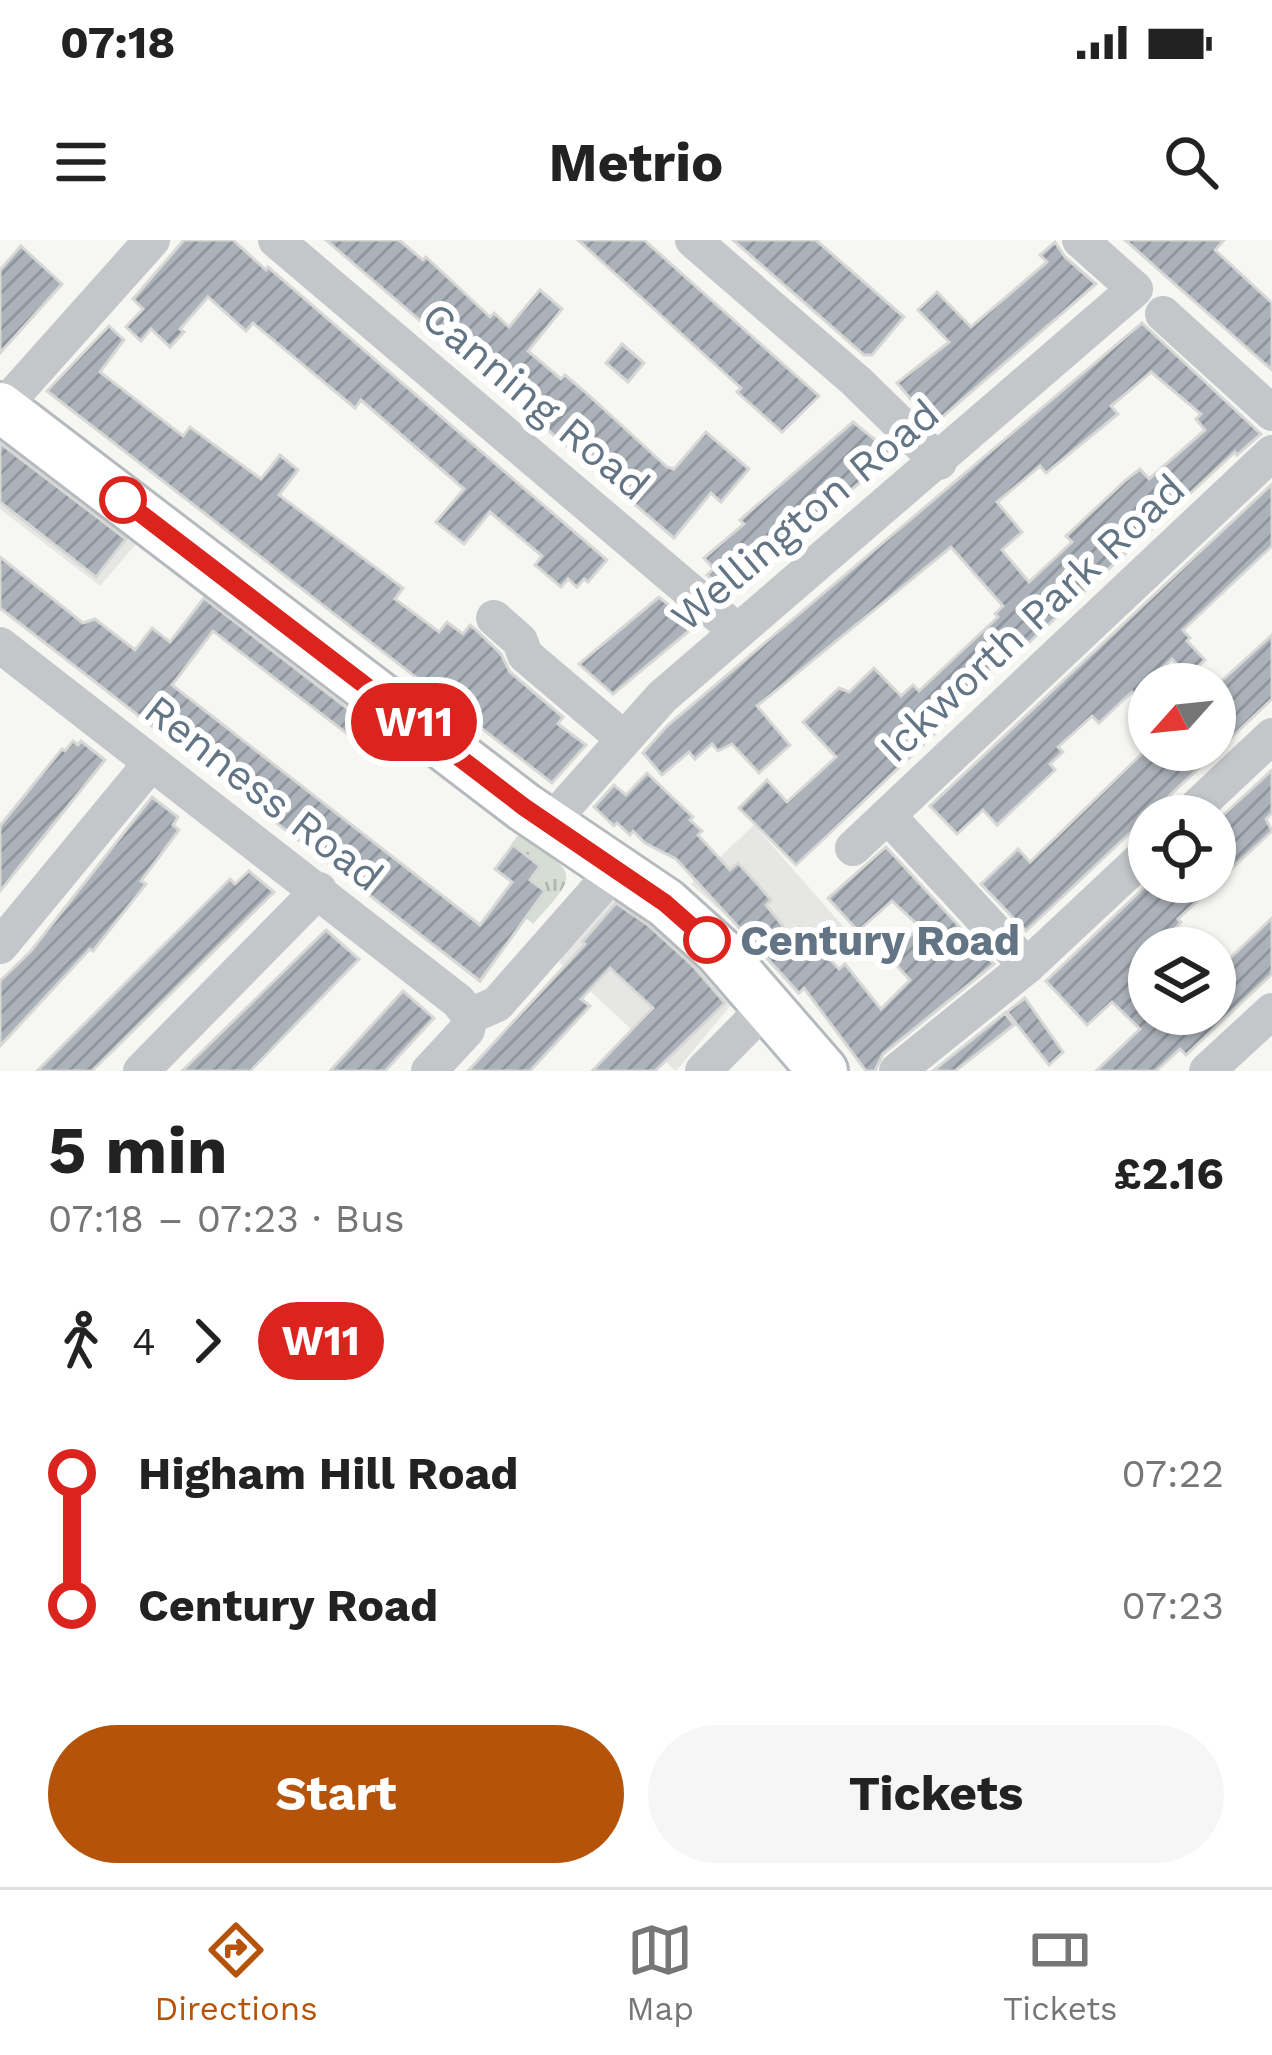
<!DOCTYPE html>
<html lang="en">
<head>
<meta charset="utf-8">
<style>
	:root { --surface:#fff; --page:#f6f6f6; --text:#222; --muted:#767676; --line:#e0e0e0; --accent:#b45309 }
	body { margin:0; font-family:"Work Sans",sans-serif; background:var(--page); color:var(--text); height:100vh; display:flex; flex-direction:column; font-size:45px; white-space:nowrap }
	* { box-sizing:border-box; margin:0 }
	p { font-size:39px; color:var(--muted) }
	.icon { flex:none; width:66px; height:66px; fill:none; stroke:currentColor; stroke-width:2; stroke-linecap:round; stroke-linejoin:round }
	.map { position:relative; height:831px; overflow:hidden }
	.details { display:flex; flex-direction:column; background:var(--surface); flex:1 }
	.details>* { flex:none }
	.badge { padding:0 24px; border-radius:39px; font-size:42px; line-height:78px }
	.needle { width:78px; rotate:243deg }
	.controls { position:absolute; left:1128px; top:423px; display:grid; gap:24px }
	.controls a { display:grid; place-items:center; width:108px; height:108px; border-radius:50%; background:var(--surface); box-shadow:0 3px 9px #0004; font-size:60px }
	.map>.badge { position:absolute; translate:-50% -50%; box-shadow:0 0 0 6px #fff }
	.legs { display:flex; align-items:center; gap:18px; height:132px; padding:0 48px; font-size:39px }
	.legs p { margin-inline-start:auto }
	.overview { display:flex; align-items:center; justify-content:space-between; height:204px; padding:0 48px }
	h1 { font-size:66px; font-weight:700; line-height:90px }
	.primary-button { display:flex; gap:24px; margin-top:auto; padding:24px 48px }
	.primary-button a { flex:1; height:138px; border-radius:72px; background:var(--accent); color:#fff; font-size:48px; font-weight:700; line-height:138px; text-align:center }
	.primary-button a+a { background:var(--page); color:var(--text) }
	ul { padding:0 48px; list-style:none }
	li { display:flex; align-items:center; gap:42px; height:132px; font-size:45px }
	li i { display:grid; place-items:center; width:18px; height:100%; margin:0 15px; background:currentColor }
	li i::after { content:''; width:30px; height:30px; margin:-15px; border:9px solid; border-radius:50%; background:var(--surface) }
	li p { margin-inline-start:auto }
	li:first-child i { background:linear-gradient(#0000 50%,currentColor 0) }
	li:last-child i { background:linear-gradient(currentColor 50%,#0000 0) }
	.status { display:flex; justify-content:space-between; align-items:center; height:84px; padding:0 60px; background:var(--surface); direction:ltr }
	.status svg { height:33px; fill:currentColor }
	header { display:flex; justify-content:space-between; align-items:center; height:156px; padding:0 48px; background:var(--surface); font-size:54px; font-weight:700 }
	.tab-bar { display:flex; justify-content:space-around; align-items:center; height:168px; border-top:3px solid var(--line); background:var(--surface); font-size:33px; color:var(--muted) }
	.tab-bar a { display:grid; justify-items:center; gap:6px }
	.tab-bar .active { color:var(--accent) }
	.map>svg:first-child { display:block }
</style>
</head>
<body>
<div class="status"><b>07:18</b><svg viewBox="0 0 49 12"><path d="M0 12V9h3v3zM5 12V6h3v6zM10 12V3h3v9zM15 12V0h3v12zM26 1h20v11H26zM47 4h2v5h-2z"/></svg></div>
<header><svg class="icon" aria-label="menu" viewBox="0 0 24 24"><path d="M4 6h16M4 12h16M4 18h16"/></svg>Metrio<svg class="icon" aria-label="search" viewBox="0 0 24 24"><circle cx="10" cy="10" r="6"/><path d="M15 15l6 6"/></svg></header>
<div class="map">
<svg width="1272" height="831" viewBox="0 0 1272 831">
	<defs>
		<pattern id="grass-tufts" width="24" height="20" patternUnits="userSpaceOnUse" patternTransform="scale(3)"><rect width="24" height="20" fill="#d6ddd3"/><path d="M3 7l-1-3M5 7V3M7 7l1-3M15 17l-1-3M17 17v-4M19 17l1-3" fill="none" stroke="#b1b8b1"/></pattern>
		<pattern id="building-hatch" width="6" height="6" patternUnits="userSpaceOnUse" patternTransform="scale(3)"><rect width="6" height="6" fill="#abb2b9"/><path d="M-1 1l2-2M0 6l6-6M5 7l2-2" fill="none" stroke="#8f959c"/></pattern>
	</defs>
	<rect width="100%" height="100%" fill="#f6f6f2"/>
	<g fill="#e6e7e5">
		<polygon points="0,201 137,303 100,346 0,269"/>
		<polygon points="754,585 856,701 798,755 732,681 691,644"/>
		<polygon points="612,658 645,679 709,736 731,765 676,831 557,720"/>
	</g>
	<path fill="url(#grass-tufts)" d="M520,593C574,635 584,629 533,684L525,677L545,651L530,640L540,626L511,604Z"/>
	<g fill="url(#building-hatch)" stroke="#d7d7d5" stroke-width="3" fill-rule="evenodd">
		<polygon points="184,0 233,0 266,30 268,27 607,320 588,342 584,339 577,347 568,339 561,347 535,325 542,316 490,272 464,304 436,282 464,249 361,160 355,168 253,83 246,91 208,57 180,89 184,92 170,107 151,89 141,101 126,87 143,69 133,59"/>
		<polygon points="326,0 399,0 423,20 426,17 490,77 494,73 509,87 540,50 562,69 528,111 561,139 565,135 584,151 667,227 674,229 706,192 749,229 721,262 711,253 674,298"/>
		<polygon points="578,0 644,0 819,156 782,192 737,152 741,148"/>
		<polygon points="733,0 816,0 904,77 872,115 864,115"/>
		<polygon points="1125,0 1224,0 1215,10 1272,63 1272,130"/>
		<polygon points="1055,2 1065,17 1096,44 933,185 897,143 949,102 918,70 937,52 971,87 1047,22 1040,15"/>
		<polygon points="21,6 62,44 0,113 0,30"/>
		<path d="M1142,83L1261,194L1237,215L1235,212L1021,410L1016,405L940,475L947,482L796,625L739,568L767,540L787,562L836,517L803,482L839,448L849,452L874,428L901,456L913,445L919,451L998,377L995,374L1003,366L951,307L757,466L790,505L759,533L732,504L718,511L712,504L695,519L689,512L662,535L643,513L667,486ZM1151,132L1201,174L1196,179L1205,190L1149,239L1140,229L1126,240L1066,296L1072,302L1029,342L1002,310L1022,292L997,262L1040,226L1046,233L1118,174L1111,166Z"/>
		<polygon points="109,86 124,100 100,132 183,196 190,187 261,239 280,215 298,230 279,255 403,348 395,359 439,392 447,382 463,394 470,385 475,389 501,414 510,432 563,477 558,484 586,505 552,543 47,151"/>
		<polygon points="622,104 644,123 628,142 606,123"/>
		<polygon points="853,182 893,214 730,354 707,335 714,329 704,318 744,284 740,280"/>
		<polygon points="0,203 126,299 96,337 0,262"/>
		<polygon points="1272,244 1272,306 1183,390 1190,398 1187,401 1205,420 1188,436 1172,419 1149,440 1149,471 1132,452 1099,483 1092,476 1058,507 1063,512 1050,524 1055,530 997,585 983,570 957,594 930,566"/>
		<polygon points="0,317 83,383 95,379 135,410 152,388 170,402 204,358 400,509 388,525 213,391 172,445 480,685 512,642 495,629 513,605 540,626 530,640 545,651 480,741 0,368"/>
		<polygon points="659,357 695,386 613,454 579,424"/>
		<polygon points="1272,395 1272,459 1026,691 981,644 1018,609 1030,622 1146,510 1215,510 1215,447"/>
		<polygon points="73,501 78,505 81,501 105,520 0,651 0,586 62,509 65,511"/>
		<polygon points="1272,530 1272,573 1266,579 1272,591 1178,679 1181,682 1166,699 1156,708 1149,708 1149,774 1215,774 1215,706 1228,720 1272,678 1272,734 1186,815 1180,809 1156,831 1096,831 1140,789 1112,762 1087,785 1046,741 1150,642 1215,642 1215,583"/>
		<polygon points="647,533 693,577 690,580 702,591 698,595 730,630 738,623 760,647 771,660 766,665 791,696 800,687 839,729 845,724 881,769 910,740 888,716 920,687 892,661 858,691 828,658 886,607 994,724 883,814 875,831 866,831 804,748 799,753 676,619 645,603 633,591 630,595 617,583 614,586 594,567 614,545 626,555"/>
		<polygon points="152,557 178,577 173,585 179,590 141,641 146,644 93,711 90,709 0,806 0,741 31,711"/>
		<polygon points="249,631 274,652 92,831 37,831 230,639 235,644"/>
		<polygon points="616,663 648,685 693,726 725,763 655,831 592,831 653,768 610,728 581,759 590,766 530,831 468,831 585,704 582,702"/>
		<polygon points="326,690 359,719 250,831 182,831"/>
		<polygon points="403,751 434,778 385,831 330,831"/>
		<polygon points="1025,758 1063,812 1049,825 1007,772"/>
		<polygon points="1005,773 1014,785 955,831 933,831"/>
	</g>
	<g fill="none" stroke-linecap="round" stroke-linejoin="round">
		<defs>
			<polyline id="major" points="0,167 524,567 666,663 719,711 823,831"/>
		</defs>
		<use href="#major" stroke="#b6babe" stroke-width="54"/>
		<g stroke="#c3c7ca" stroke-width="36">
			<polyline points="276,0 737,391"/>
			<polyline points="693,0 856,141 939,222"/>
			<polyline points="1163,74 1272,173"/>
			<polyline points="2,168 152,0"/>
			<polyline points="494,378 520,401 525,415 623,498"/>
			<polyline points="0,405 458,761 470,776"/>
			<polyline points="888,576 1027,726"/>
			<polyline points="1187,576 1272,496"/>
			<polyline points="549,584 662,457 1135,49 1080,0"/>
			<polyline points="853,608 1272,213"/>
			<polyline points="0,706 151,523"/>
			<polyline points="141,831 319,650"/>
			<polyline points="429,831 467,790 470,776 497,764 616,629"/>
			<polyline points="703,831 768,765"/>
			<polyline points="897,831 1027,726 1149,612"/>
			<polyline points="1207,831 1272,771"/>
		</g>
		<use href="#major" stroke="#fff" stroke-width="48"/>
	</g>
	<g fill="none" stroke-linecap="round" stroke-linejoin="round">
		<defs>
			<polyline id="line-1" points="123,260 524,567 665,663 707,700"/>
		</defs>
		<use href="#line-1" stroke="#fff" stroke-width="27"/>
		<use href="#line-1" stroke="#dc241f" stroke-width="18"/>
	</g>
	<g fill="#fff" stroke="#dc241f" stroke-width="6">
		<circle cx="123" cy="260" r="21"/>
		<circle cx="707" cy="700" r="21"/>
	</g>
	<g text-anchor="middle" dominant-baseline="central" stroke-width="12" stroke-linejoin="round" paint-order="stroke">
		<g font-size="42" fill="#637485" stroke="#fff">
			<text transform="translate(536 161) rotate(40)">Canning Road</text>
			<text transform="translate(805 275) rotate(-40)">Wellington Road</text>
			<text transform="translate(1032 378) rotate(-43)">Ickworth Park Road</text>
			<text transform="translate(264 553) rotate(38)">Renness Road</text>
		</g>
		<g font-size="42" font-weight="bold" fill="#637485" stroke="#fff" text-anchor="start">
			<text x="740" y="700">Century Road</text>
		</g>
	</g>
</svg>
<div class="controls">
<a><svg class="needle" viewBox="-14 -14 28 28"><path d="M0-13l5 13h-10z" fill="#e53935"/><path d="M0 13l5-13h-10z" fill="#767676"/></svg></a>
<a><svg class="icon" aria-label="locate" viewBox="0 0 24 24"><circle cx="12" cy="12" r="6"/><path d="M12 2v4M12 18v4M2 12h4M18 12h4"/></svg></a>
<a><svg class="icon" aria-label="layers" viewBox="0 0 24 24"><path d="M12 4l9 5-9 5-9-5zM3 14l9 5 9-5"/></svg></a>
</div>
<b class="badge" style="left:414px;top:482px;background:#dc241f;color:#fff">W11</b>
</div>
<section class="details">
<div class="overview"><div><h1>5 min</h1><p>07:18 – 07:23 · Bus</p></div><b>£2.16</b></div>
<div class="legs"><svg class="icon" aria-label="walk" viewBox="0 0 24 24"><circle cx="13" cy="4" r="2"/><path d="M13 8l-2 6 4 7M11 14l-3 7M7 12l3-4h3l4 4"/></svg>4<svg class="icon" aria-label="forward" viewBox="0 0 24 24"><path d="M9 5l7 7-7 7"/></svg><b class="badge" style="background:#dc241f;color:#fff">W11</b></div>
<ul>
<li><i style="color:#dc241f"></i><b>Higham Hill Road</b><p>07:22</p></li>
<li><i style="color:#dc241f"></i><b>Century Road</b><p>07:23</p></li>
</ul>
<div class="primary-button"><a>Start</a><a>Tickets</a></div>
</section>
<nav class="tab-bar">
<a class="active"><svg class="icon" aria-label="directions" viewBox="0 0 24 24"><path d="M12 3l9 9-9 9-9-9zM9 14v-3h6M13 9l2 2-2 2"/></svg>Directions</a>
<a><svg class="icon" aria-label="map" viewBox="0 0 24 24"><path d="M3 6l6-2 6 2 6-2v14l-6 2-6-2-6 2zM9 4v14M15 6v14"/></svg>Map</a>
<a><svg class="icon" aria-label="tickets" viewBox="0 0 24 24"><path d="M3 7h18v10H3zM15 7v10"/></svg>Tickets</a>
</nav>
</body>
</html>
